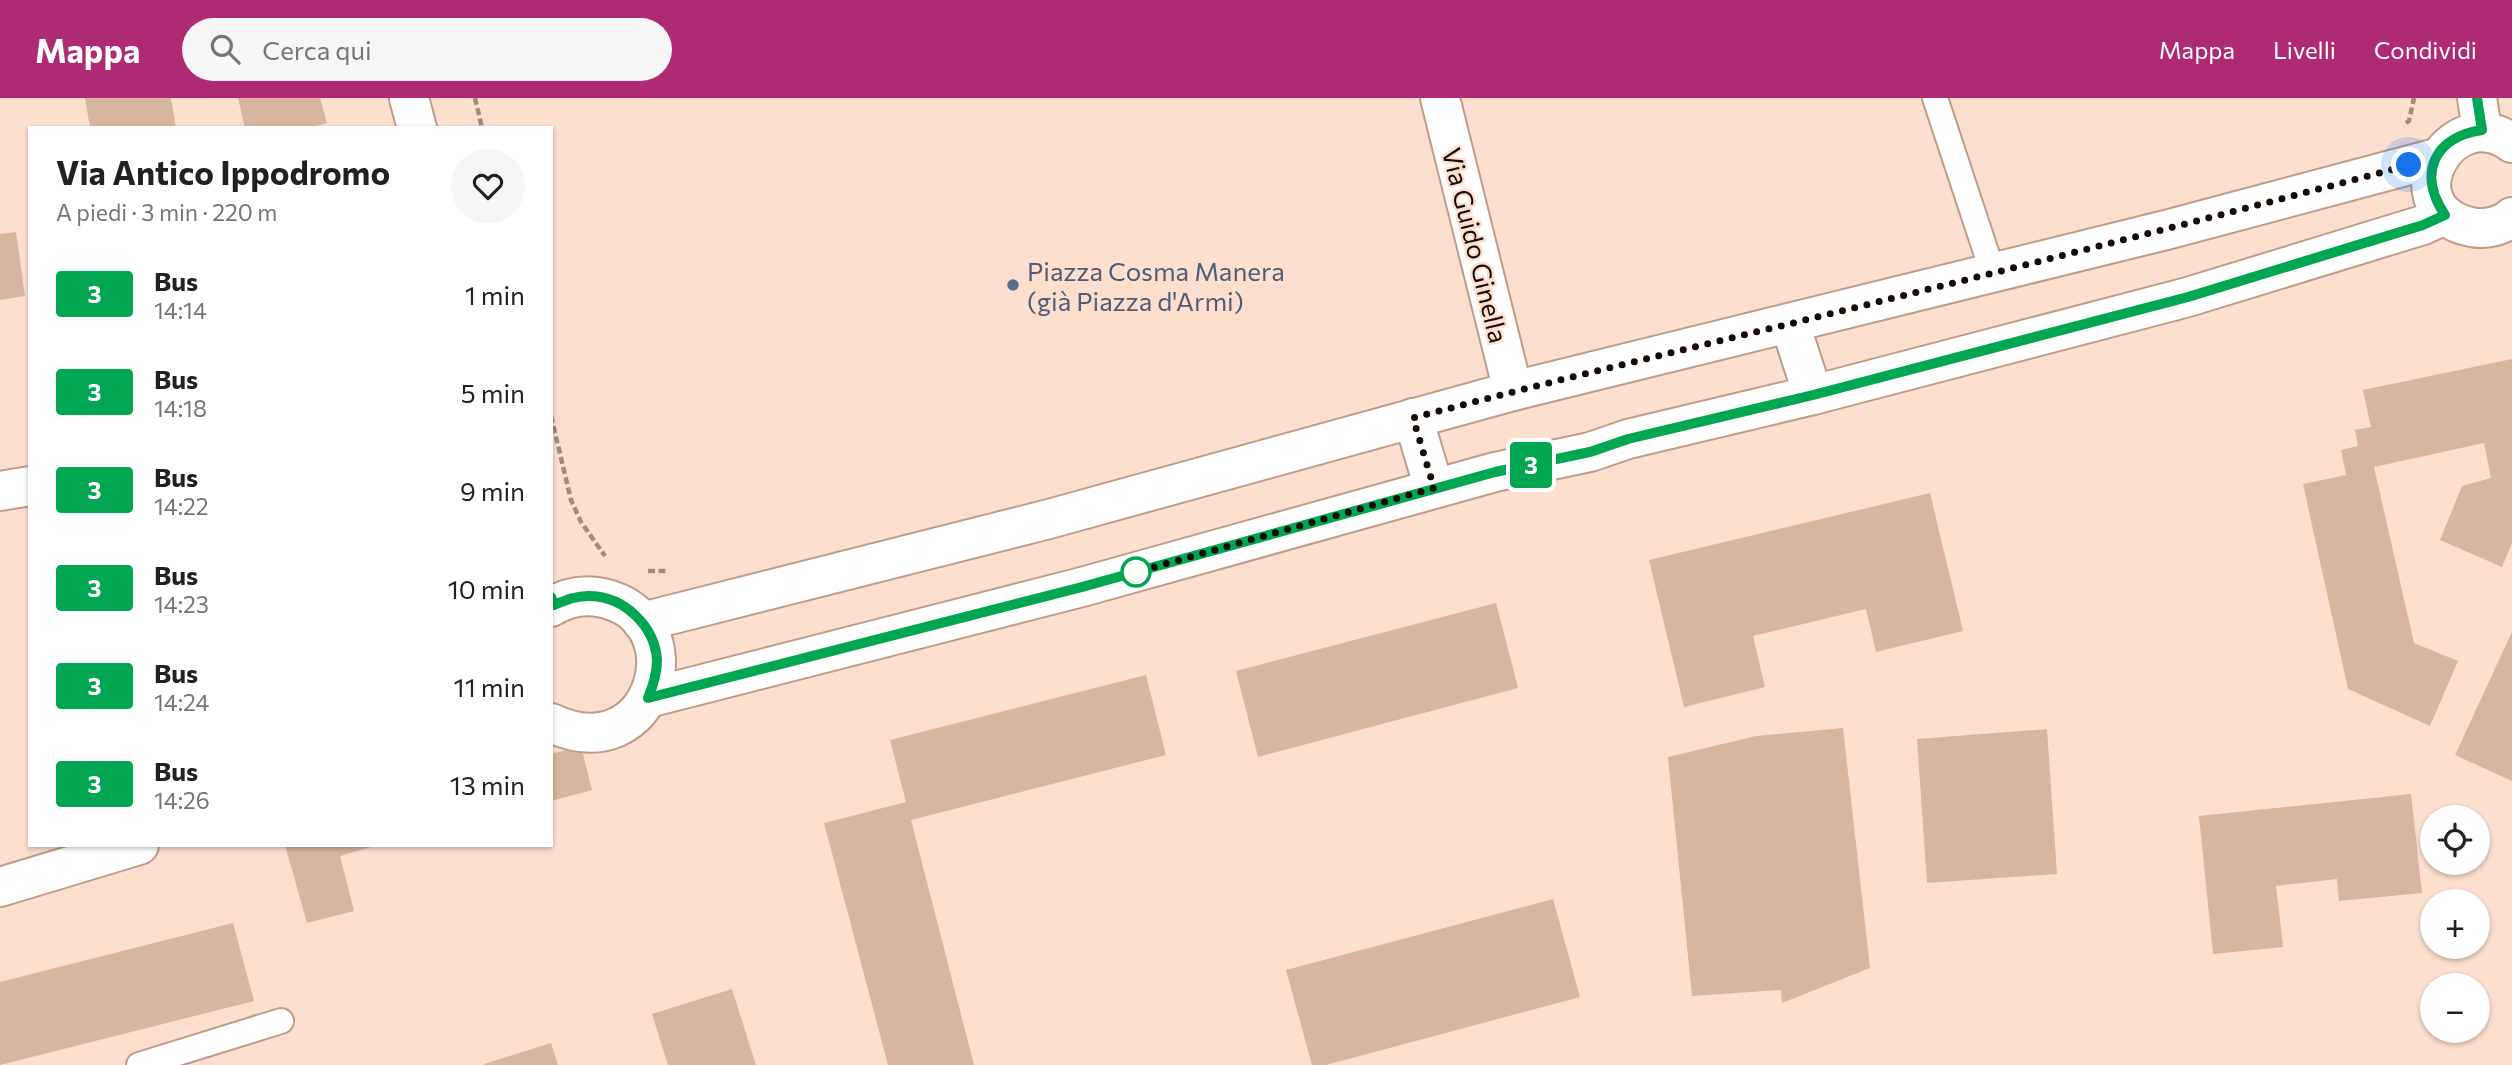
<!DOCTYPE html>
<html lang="it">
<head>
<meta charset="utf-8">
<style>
	:root { --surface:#fff; --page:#f6f6f6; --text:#202124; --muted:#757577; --accent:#ae2b74 }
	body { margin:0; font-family:Commissioner,sans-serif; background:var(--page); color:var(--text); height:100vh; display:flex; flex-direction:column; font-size:26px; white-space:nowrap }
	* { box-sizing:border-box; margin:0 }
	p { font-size:23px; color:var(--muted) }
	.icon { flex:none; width:38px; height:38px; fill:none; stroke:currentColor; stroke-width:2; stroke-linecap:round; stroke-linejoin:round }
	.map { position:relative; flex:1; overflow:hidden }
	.details { position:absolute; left:28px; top:28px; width:525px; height:721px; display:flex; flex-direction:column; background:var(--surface); border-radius:0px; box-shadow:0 2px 5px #0004 }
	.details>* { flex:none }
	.badge { padding:0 14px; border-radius:5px; font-size:24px; line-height:46px }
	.fabs { position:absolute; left:2420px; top:707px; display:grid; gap:14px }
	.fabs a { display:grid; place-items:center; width:70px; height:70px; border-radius:50%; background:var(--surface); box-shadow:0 2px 5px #0004; font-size:35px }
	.you { position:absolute; width:35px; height:35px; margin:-18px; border:5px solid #fff; border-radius:50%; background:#1a73e8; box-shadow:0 0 0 10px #1a73e833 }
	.map>.badge { position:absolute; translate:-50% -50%; box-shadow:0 0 0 4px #fff }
	.round { display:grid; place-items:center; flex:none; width:74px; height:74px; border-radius:37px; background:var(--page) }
	.summary { display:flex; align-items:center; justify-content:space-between; height:119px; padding:0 28px }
	h1 { font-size:33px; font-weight:700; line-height:52px }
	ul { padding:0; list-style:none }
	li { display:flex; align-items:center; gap:21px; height:98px; padding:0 28px }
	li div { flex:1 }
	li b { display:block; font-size:26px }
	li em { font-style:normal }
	li .badge { min-width:77px; font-weight:700; text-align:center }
	header { display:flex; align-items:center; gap:42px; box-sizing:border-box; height:98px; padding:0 35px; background:var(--accent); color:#fff }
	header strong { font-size:33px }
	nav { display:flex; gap:38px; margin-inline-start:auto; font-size:24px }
	.search { width:490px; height:63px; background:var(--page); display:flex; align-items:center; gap:18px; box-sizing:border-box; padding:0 24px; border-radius:38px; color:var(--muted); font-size:26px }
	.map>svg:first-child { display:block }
</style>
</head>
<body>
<header>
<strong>Mappa</strong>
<div class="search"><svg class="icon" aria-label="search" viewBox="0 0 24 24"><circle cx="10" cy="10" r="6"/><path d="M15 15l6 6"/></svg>Cerca qui</div>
<nav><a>Mappa</a><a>Livelli</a><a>Condividi</a></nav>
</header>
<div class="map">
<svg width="2512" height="967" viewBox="0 0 2512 967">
	<rect width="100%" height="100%" fill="#fcdfce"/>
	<g fill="#d8b5a0">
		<polygon points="85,0 171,0 176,30 90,30"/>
		<polygon points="238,0 320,0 327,25 308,30 245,30"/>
		<polygon points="16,134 25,198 0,202 0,136"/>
		<polygon points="2512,261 2512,445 2502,469 2440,442 2462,388 2491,380 2484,345 2374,369 2414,545 2458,563 2430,628 2348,591 2303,386 2346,377 2341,352 2358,348 2355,332 2371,329 2363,292"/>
		<polygon points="1930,395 1963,533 1876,554 1866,511 1753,538 1765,589 1684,609 1649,462"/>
		<polygon points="1496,505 1518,590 1258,659 1236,573"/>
		<polygon points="2512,534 2512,683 2455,657"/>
		<polygon points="1146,577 1166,657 911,722 974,967 888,967 824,725 906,704 890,642"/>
		<polygon points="1843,630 1870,870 1782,905 1781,892 1692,898 1668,659 1756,638"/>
		<polygon points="2047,631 2057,776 1927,785 1917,641"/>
		<polygon points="581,648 592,692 551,703 551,656"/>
		<polygon points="2411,696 2422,795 2339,803 2337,781 2276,788 2283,849 2213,856 2199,718"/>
		<polygon points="285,747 378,747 340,758 354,813 307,825"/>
		<polygon points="1553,801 1580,899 1326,967 1312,967 1286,872"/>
		<polygon points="233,825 254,903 0,967 0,884"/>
		<polygon points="732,891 756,967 668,967 652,916"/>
		<polygon points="551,945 558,967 484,967 484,966"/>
	</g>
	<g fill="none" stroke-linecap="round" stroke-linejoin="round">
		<defs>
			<g id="lane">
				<polyline points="1935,0 1993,175"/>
				<polyline points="139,967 281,923"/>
			</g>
			<g id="street">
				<polyline points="409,0 417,30"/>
				<polyline points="1440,0 1513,293"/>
				<polyline points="2477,0 2482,32"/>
				<path d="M2512,45C2450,0 2389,111 2471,129C2485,132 2502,128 2512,119"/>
				<polyline points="1790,226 1813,297"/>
				<polyline points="1413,320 1434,390"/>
				<polyline points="0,393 30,388"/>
				<path d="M551,509C567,499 585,496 603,500C698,521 656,674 551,625"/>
				<polyline points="642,524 1049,421 1513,293 2166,132 2436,60"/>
				<polyline points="648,600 1082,489 1495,374 1590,354 1628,341 1813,297 2188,199 2423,127 2445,117"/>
				<polyline points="0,789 139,747"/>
			</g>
		</defs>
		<use href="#lane" stroke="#bf9c88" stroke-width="28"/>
		<use href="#street" stroke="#bf9c88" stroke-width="42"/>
		<g stroke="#a08b7e" stroke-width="4.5" stroke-dasharray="7 3.5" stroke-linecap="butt">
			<polyline points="475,0 482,30"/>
			<polyline points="2406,25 2409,23 2414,0"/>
			<polyline points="551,318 571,402 581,424 605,458"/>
			<polyline points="648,473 667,473"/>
		</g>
		<use href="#lane" stroke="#fff" stroke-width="24"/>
		<use href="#street" stroke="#fff" stroke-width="38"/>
	</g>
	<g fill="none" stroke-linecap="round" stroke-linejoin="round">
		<defs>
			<path id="line" d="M551,499L554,507C566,502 578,497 591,498C625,499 655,529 657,562C657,576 653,588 648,600L1082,489L1495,374L1590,354L1628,341L1813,297L2188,199L2423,127L2445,117C2417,76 2434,39 2482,32L2477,0"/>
		</defs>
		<use href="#line" stroke="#fff" stroke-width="16"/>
		<use href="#line" stroke="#00a651" stroke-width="10"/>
		<path stroke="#170c05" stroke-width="7" stroke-dasharray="0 12.6" d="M1136,474L1133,475L1434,390L1413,320C1540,286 1666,256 1793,225C1999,174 2204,122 2409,67"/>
	</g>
	<circle fill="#5c6f8a" stroke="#fcdfce" stroke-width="2.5" cx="1013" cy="187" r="7"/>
	<circle fill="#fff" stroke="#00a651" stroke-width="3.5" cx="1136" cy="474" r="14"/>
	<g text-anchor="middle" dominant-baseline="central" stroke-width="5" stroke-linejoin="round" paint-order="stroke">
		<g font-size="26" fill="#170c05" stroke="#fcdfce">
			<text transform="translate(1476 147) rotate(76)">Via Guido Ginella</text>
		</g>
		<g font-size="26" fill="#4e5e75" stroke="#fcdfce" text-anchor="start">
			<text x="1027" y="172">Piazza Cosma Manera<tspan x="1027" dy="30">(già Piazza d'Armi)</tspan></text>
		</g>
	</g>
</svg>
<div class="fabs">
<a><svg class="icon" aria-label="locate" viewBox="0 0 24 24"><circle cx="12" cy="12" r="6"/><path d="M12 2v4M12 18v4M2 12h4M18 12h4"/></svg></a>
<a>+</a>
<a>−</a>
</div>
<div class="you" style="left:2409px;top:67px"></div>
<b class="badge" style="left:1531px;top:367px;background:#00a651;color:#fff">3</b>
<section class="details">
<div class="summary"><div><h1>Via Antico Ippodromo</h1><p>A piedi · 3 min · 220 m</p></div><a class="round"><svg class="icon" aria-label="heart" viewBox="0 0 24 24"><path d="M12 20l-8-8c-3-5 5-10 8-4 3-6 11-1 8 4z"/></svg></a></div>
<ul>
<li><span class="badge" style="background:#00a651;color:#fff">3</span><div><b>Bus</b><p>14:14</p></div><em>1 min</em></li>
<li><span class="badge" style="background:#00a651;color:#fff">3</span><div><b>Bus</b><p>14:18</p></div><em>5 min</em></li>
<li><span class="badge" style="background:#00a651;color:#fff">3</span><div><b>Bus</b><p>14:22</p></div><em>9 min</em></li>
<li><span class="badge" style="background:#00a651;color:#fff">3</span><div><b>Bus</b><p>14:23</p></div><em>10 min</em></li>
<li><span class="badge" style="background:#00a651;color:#fff">3</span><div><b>Bus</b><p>14:24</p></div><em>11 min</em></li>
<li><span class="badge" style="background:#00a651;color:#fff">3</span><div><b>Bus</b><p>14:26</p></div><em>13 min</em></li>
</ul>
</section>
</div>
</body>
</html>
